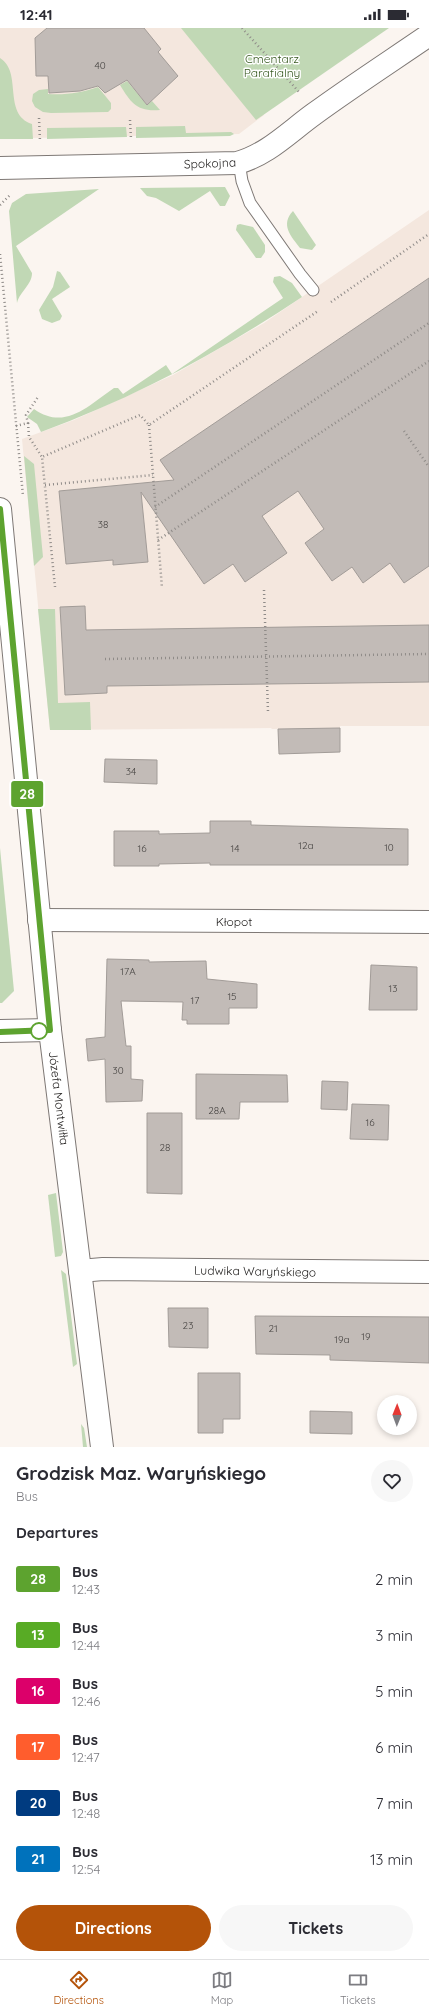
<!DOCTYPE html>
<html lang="en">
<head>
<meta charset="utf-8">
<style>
	:root { --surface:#fff; --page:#f7f7f7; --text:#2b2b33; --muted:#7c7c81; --line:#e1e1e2; --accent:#b45309 }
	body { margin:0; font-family:Quicksand,sans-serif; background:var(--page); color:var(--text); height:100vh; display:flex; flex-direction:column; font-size:15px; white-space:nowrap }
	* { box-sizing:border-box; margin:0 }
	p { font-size:13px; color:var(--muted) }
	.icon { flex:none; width:22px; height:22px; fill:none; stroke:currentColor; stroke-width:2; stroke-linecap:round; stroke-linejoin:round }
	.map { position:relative; height:1419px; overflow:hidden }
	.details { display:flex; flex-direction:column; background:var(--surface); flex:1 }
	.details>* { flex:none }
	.badge { padding:0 8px; border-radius:3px; font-size:14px; line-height:26px }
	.needle { width:26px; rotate:1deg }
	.buttons { position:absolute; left:377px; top:1367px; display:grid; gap:8px }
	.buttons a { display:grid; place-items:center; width:40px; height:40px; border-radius:50%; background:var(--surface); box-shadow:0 2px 6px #0003; font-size:20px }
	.map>.badge { position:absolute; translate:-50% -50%; box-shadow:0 0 0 2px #fff }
	h2 { padding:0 16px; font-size:15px; line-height:36px }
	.round { display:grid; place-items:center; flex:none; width:42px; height:42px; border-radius:21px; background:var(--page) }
	.headline { display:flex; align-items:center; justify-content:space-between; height:68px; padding:0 16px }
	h1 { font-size:19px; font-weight:800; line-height:30px }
	.button { display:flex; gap:8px; margin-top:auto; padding:8px 16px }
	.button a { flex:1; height:46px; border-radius:24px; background:var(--accent); color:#fff; font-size:16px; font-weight:800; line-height:46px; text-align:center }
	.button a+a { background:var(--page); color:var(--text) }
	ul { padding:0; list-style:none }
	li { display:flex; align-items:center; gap:12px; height:56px; padding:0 16px }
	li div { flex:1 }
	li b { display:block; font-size:15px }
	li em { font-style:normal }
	li .badge { min-width:44px; font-weight:700; text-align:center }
	.status { display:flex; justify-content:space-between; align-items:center; height:28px; padding:0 20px; background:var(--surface); direction:ltr }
	.status svg { height:11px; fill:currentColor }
	.tab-bar { display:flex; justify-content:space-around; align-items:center; height:56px; border-top:1px solid var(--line); background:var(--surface); font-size:11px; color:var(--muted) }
	.tab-bar a { display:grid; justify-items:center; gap:2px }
	.tab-bar .on { color:var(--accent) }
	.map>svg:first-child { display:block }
</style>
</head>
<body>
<div class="status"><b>12:41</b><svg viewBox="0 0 49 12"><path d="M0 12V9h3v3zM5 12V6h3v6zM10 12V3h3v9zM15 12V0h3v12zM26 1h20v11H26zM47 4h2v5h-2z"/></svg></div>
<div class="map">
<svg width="429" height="1419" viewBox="0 0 429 1419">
	<rect width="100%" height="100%" fill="#fbf5f0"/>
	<g fill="#f4e7de">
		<polygon points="0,0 193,0 264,87 239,106 30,110 0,105"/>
		<polygon points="429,182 429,698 340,698 340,700 272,701 271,700 50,702 22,411 74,392 173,347 264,295"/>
	</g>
	<g fill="#c1d8b5">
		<polygon points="181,0 389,0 256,92"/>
		<path d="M0,30C23,44 2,86 32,96L33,111H0Z"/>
		<path d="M127,53L147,77L152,73L160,82C137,84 131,75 120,57Z"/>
		<path d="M98,59L111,75V81L108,84L51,85L43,84L35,79L32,73L33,66L39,62L48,61V66C66,67 81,65 98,59Z"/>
		<polygon points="185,98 186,105 231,104 234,106 230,108 136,110 136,99"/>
		<polygon points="126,99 127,109 47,111 47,100"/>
		<polygon points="225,159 230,168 225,178 220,178 210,163 179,183 156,170 147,168 140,160"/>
		<path d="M99,161L16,218L32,245C32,257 20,263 17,275L9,183L12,175L26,166Z"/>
		<path d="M293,183L316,217L312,222L300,220C291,208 280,197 293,183Z"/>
		<polygon points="240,196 253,199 265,217 265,224 261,230 256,230 236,202 237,197"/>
		<polygon points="57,243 60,244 70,259 52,271 62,288 60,292 52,295 42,291 39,282 53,259"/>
		<path d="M280,248L292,255L302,269C218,325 136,369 41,404L37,396L27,389L34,381C65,403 88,378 114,360H118L123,366L166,337L172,346L283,270L273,254L274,249Z"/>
		<polygon points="24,428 34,436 43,529 34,538"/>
		<polygon points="38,581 55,581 58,675 90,674 91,702 50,702"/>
		<polygon points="0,820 14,963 2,975 0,975"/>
		<polygon points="56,1165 63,1224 61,1228 55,1229 48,1167"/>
		<polygon points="61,1242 66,1246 77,1336 73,1339"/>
		<polygon points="81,1396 84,1400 87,1419 83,1419"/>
	</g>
	<g fill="#c2bbb7" stroke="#a29c98">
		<polygon points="47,0 144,0 161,21 158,24 178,48 147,77 127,52 105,65 98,58 80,63 49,65 48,48 36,48 35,10"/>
		<polygon points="429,250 429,538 404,555 390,535 363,555 352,539 332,553 305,515 324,501 298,463 262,488 287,525 245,554 233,536 204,556 141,464 148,534 113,537 113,532 66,536 59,463 174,452 160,432"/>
		<polygon points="85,578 86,602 429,597 429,654 107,658 107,665 65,667 60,579"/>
		<polygon points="340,700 340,724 279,726 278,701"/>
		<polygon points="105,731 157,732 157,756 104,754"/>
		<polygon points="210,793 251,793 251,797 408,801 408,837 210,837 210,835 159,836 159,838 114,838 114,803 159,803 159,806 210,805"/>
		<polygon points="107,931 149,932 149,934 206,933 207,951 257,956 257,980 229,980 229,996 187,996 187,992 182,992 183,974 121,973 126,1018 131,1018 131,1051 143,1052 142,1073 106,1074 105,1031 88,1033 86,1011 105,1009"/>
		<polygon points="371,937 417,939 417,982 369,982"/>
		<polygon points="196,1046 287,1047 288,1074 240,1074 239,1091 196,1091"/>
		<polygon points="322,1053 348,1054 347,1082 321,1081"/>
		<polygon points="352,1076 389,1077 388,1112 350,1111"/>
		<polygon points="147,1085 182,1085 182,1166 147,1165"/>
		<polygon points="168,1280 208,1280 208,1320 169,1319"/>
		<polygon points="255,1288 429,1289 429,1335 330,1332 330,1327 256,1326"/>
		<polygon points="198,1345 240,1345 240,1391 223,1391 223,1405 198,1405"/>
		<polygon points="310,1383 352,1384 352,1406 310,1405"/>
	</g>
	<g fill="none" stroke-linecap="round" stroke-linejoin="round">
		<defs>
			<polyline id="lane" points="239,134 242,153 250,175 300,246 313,262"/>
			<g id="street">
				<path d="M0,140L237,135C267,127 289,104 314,86C351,59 391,33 429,7"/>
				<polyline points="39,892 429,894"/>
				<polyline points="0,1003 50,1002"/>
				<polyline points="80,1243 103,1241 429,1244"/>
			</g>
			<polyline id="secondary" points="0,481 50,1002 102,1419"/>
		</defs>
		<use href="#lane" stroke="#7e7875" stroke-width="13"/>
		<use href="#street" stroke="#7e7875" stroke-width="24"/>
		<use href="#secondary" stroke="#7e7875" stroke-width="24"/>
		<g stroke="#8f8b88" stroke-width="2.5" stroke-dasharray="1 3" stroke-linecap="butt">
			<polyline points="242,0 299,64"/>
			<polyline points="39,90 40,113"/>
			<polyline points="130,92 131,111"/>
			<polyline points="0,177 10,167"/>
			<polyline points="0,226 23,468"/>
			<polyline points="331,274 429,206"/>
			<polyline points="28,395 29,409 42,429"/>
			<polyline points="149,397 162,560"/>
			<polyline points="16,398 28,395 26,387 38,369"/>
			<polyline points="404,403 429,439"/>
			<polyline points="45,457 153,447"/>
			<polyline points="155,479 429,295"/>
			<polyline points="158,512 429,333"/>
			<polyline points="55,559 42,429 140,387 149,397 318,283"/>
			<polyline points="264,562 268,684"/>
			<polyline points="105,631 429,626"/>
		</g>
		<use href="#lane" stroke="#fff" stroke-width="11"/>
		<use href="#street" stroke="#fff" stroke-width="22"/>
		<use href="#secondary" stroke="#fff" stroke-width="22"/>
	</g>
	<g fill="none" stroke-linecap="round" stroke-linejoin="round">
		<defs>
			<polyline id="line" points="0,481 50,1002 0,1004"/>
		</defs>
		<use href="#line" stroke="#fff" stroke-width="9"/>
		<use href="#line" stroke="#5da32f" stroke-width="6"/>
	</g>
	<circle fill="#fff" stroke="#5da32f" stroke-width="2" cx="39" cy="1003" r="8"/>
	<g text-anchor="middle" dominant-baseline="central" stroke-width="3" stroke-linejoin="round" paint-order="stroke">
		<g font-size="10" fill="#474442">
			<text x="100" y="37">40</text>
			<text x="103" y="496">38</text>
			<text x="131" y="743">34</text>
			<text x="306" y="817">12a</text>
			<text x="389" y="819">10</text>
			<text x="142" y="820">16</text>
			<text x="235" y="820">14</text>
			<text x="128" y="943">17A</text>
			<text x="393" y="960">13</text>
			<text x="232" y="968">15</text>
			<text x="195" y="972">17</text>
			<text x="118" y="1042">30</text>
			<text x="217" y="1082">28A</text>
			<text x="370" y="1094">16</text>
			<text x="165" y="1119">28</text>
			<text x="188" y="1297">23</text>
			<text x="273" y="1300">21</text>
			<text x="366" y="1308">19</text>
			<text x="342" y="1311">19a</text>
		</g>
		<g font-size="12" fill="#375920" stroke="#fff">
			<text x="272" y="30">Cmentarz<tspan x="272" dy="14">Parafialny</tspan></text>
		</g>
		<g font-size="12" fill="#1e1c1b" stroke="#fff">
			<text transform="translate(210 135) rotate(-2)">Spokojna</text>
			<text x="234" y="893">Kłopot</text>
			<text transform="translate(59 1070) rotate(83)">Józefa Montwiłła</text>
			<text transform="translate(255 1243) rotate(1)">Ludwika Waryńskiego</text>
		</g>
	</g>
</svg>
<div class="buttons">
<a><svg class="needle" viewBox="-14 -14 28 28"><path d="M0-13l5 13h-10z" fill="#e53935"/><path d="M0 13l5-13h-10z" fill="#7c7c81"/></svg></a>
</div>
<b class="badge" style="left:27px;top:766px;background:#5da32f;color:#fff">28</b>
</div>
<section class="details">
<div class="headline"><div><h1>Grodzisk Maz. Waryńskiego</h1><p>Bus</p></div><a class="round"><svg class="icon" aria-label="heart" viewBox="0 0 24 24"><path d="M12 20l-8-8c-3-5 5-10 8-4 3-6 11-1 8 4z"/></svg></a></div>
<h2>Departures</h2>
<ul>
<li><span class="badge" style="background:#5da32f;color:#fff">28</span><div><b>Bus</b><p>12:43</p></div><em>2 min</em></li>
<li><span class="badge" style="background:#58ab25;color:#fff">13</span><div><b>Bus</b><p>12:44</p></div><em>3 min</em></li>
<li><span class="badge" style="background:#dc006a;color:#fff">16</span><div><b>Bus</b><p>12:46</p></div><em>5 min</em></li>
<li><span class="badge" style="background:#ff5d2d;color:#fff">17</span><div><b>Bus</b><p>12:47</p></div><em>6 min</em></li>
<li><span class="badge" style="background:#003b80;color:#fff">20</span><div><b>Bus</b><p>12:48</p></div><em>7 min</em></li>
<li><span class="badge" style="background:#0072bc;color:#fff">21</span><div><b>Bus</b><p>12:54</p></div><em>13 min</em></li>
</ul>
<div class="button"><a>Directions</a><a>Tickets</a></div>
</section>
<nav class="tab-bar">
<a class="on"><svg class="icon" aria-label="directions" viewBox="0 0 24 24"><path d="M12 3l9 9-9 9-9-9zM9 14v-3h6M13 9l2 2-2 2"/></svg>Directions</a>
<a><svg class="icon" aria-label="map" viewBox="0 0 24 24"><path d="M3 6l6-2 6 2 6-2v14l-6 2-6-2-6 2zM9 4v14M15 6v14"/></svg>Map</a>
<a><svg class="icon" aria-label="tickets" viewBox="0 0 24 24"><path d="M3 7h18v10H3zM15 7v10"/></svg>Tickets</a>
</nav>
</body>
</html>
